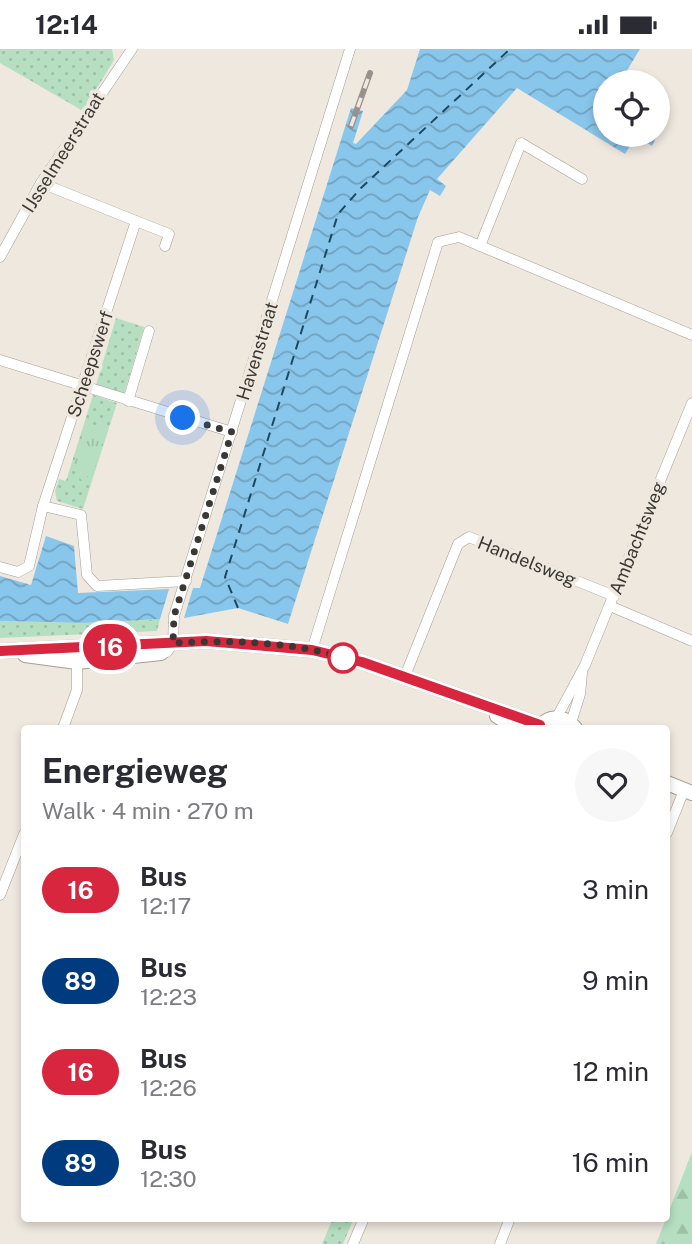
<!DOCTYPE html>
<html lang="en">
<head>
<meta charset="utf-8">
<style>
	:root { --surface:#fff; --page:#f7f7f7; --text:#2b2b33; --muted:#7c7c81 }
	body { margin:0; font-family:"Public Sans",sans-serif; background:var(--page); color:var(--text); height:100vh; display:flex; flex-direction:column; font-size:26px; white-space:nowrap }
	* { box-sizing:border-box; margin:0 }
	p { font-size:23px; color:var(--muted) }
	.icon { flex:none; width:38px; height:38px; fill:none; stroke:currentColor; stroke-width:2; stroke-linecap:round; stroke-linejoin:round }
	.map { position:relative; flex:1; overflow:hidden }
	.panel { position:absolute; left:21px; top:676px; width:649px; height:497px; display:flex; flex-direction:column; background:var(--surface); border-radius:7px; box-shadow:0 4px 10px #0003 }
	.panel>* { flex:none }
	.badge { padding:0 14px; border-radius:23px; font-size:24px; line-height:46px }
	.buttons { position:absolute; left:593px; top:21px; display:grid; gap:14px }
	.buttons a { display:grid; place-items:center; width:77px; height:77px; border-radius:50%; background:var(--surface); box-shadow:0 4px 10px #0003; font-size:35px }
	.you { position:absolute; width:35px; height:35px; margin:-18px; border:5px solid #fff; border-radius:50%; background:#1a73e8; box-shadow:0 0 0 10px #1a73e833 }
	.map>.badge { position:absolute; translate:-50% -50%; box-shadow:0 0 0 4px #fff }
	.round { display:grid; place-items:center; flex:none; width:74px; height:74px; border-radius:37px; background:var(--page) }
	.head { display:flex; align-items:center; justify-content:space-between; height:119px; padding:0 21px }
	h1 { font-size:33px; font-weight:700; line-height:52px }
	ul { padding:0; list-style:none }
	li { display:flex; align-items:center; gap:21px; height:91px; padding:0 21px }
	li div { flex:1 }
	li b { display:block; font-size:26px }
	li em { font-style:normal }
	li .badge { min-width:77px; font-weight:700; text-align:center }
	.status { display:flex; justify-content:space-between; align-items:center; height:49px; padding:0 35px; background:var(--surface); direction:ltr }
	.status svg { height:19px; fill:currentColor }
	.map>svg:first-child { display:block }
</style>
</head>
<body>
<div class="status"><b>12:14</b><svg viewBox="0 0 49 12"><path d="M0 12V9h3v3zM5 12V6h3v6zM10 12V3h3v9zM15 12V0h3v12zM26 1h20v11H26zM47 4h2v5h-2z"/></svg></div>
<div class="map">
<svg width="692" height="1195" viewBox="0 0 692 1195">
	<defs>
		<pattern id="grass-dots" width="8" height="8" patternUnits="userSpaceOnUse" patternTransform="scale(1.75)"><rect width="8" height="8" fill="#b6dfc1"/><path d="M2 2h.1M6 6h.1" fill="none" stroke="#9dc0a6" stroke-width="1.8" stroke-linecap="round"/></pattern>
		<pattern id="forest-firs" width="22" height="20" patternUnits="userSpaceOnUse" patternTransform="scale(1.75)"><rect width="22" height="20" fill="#b6dfc1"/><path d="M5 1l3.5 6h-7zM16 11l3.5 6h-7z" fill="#9dc0a6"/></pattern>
		<pattern id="park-tufts" width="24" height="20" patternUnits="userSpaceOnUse" patternTransform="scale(1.75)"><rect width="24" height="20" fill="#b6dfc1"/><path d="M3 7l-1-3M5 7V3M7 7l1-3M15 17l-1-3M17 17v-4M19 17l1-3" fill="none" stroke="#9dc0a6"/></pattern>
		<pattern id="water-waves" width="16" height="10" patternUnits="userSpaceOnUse" patternTransform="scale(1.75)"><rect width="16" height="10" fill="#89c6eb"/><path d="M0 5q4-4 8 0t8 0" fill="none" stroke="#71a2bf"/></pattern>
	</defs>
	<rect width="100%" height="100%" fill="#efe8df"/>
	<g fill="url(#grass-dots)">
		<polygon points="0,0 112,0 114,11 83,62 0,14"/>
		<polygon points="116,269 144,278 124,345 96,336"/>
		<polygon points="93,346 117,354 83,460 57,452 55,442 59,430 66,432"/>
		<polygon points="160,570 157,582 0,589 0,572 84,574"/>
		<polygon points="333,1169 354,1169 343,1195 322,1195"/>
	</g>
	<polygon fill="url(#forest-firs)" points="692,1103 692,1195 656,1195"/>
	<polygon fill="url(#park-tufts)" points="87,376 106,381 93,425 81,431 74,415"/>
	<g fill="url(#water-waves)">
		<polygon points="420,0 640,0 620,33 606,33 606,86 651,86 656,89 652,97 636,87 625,105 517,39 437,130 446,137 440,147 430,141 418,168 288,575 238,559 184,569 193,539 200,539 351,59 363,62 353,94 356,95 407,41"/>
		<polygon points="46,487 74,497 78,544 169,540 160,570 84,574 0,572 0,527 31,536"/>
	</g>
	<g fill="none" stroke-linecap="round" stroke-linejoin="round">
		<polyline stroke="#1a4963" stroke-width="2" stroke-dasharray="9 7" stroke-linecap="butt" points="238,559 225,528 338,165 361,139 510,0"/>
		<defs>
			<g id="street">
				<polyline points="136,172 169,185 165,197"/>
				<polyline points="480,197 521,94 582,130"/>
				<polyline points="0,208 41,134 132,0"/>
				<polyline points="0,311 232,383"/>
				<polyline points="128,352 149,282"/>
				<polyline points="43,457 81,466 87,526 97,537 186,532"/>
				<polyline points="0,518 18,523 29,517 43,457 136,172 41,134"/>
				<polyline points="610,557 692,592"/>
				<polyline points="312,601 438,193 459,188 692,286"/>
				<polyline points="167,603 173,594 174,567 350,0"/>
				<polyline points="405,627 458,495 469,488 614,547"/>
				<polyline points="557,668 585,616 692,354"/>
				<polyline points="571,674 580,645 582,624"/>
				<polyline points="63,679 77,641 77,608"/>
				<polyline points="667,784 684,741"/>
				<polyline points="0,846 24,785"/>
				<polyline points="353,1195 364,1169"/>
				<polyline points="500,1195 510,1169"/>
			</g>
			<g id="secondary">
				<polyline points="0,602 206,592 312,601 362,613 540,676"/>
				<polyline points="25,606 77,613 161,604"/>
				<polyline points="497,667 517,679"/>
				<path d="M538,679C549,666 564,666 575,679"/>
				<polyline points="667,734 692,744"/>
			</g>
		</defs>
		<use href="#street" stroke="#a49e95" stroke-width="11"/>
		<use href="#secondary" stroke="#a49e95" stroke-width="16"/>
		<use href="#street" stroke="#fff" stroke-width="10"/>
		<use href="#secondary" stroke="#fff" stroke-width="14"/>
		<defs>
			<polyline id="rail" points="351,77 370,24"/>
		</defs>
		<use href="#rail" stroke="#96918b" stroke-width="6"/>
		<use href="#rail" stroke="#efe8df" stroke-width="3.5" stroke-dasharray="10" stroke-linecap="butt"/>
	</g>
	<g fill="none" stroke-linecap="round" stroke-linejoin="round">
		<defs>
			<polyline id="line" points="0,602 206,592 312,601 362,613 540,676"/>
		</defs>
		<use href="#line" stroke="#fff" stroke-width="16"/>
		<use href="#line" stroke="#d7263d" stroke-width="10"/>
		<path stroke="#3b3834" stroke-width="7" stroke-dasharray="0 12.6" d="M183,369L232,383L174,567L173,594C228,591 290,592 343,609"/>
	</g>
	<circle fill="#fff" stroke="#d7263d" stroke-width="3.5" cx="343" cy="609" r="14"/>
	<g text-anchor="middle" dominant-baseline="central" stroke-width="7" stroke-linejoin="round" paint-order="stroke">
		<g font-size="18" fill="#3b3834" stroke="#efe8df">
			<text transform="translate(63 103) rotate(-58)">IJsselmeerstraat</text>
			<text transform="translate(257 302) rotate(-73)">Havenstraat</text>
			<text transform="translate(90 315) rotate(-72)">Scheepswerf</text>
			<text transform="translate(637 489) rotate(-68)">Ambachtsweg</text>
			<text transform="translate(527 512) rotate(22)">Handelsweg</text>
		</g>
	</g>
</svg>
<div class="buttons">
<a><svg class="icon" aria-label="locate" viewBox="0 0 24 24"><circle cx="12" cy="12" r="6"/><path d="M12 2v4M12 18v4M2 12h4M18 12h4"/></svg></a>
</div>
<div class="you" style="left:183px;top:369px"></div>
<b class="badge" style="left:110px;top:598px;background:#d7263d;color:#fff">16</b>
<section class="panel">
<div class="head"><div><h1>Energieweg</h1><p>Walk · 4 min · 270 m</p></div><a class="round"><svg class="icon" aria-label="heart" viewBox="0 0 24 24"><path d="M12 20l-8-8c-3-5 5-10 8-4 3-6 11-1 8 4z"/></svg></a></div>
<ul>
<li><span class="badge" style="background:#d7263d;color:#fff">16</span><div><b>Bus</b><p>12:17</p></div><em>3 min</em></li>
<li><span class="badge" style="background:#003b80;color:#fff">89</span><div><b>Bus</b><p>12:23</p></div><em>9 min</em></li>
<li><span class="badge" style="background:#d7263d;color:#fff">16</span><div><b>Bus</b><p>12:26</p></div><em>12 min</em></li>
<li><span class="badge" style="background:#003b80;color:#fff">89</span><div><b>Bus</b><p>12:30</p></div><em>16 min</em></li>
</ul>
</section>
</div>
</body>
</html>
